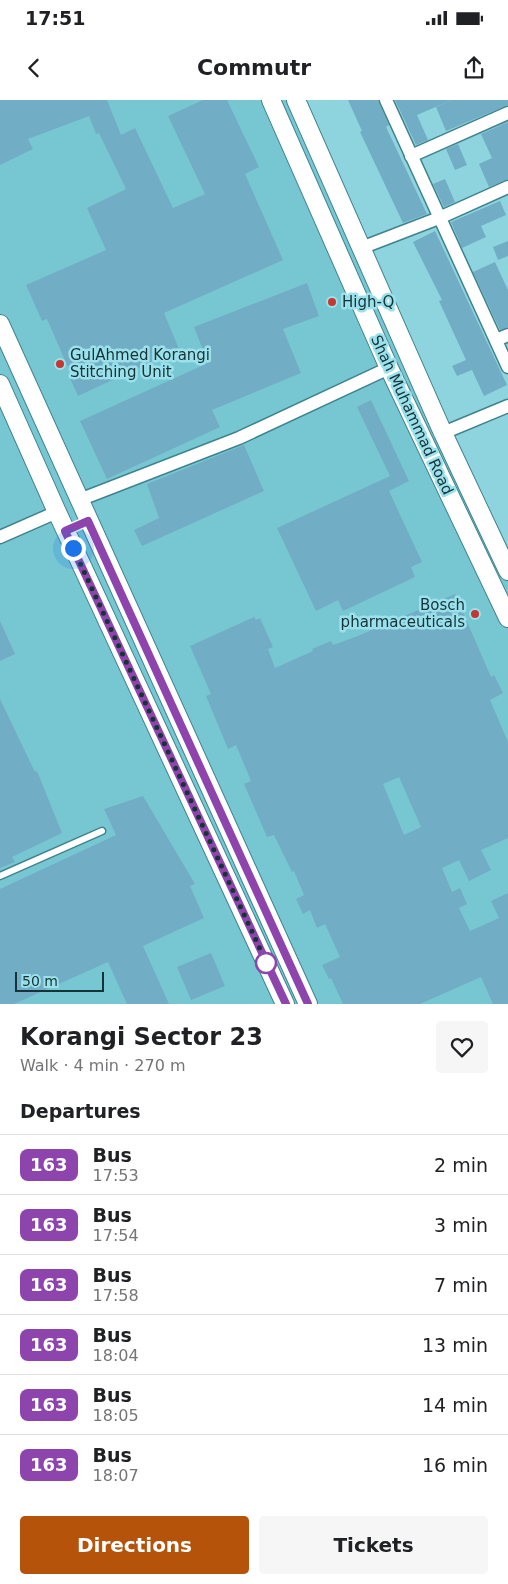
<!DOCTYPE html>
<html lang="en">
<head>
<meta charset="utf-8">
<style>
	:root { --surface:#fff; --page:#f6f6f6; --text:#202124; --muted:#757577; --line:#e0e0e0; --accent:#b45309 }
	body { margin:0; font-family:"DejaVu Sans",sans-serif; background:var(--page); color:var(--text); height:100vh; display:flex; flex-direction:column; font-size:19px; white-space:nowrap }
	* { box-sizing:border-box; margin:0 }
	p { font-size:16px; color:var(--muted) }
	.icon { flex:none; width:28px; height:28px; fill:none; stroke:currentColor; stroke-width:2; stroke-linecap:round; stroke-linejoin:round }
	.map { position:relative; height:904px; overflow:hidden }
	.drawer { display:flex; flex-direction:column; background:var(--surface); flex:1 }
	.drawer>* { flex:none }
	.badge { padding:0 10px; border-radius:8px; font-size:18px; line-height:32px }
	.scale { position:absolute; left:15px; bottom:12px; width:89px; box-sizing:border-box; padding-left:5px; border:2px solid #163337; border-top:0; font-size:14px; line-height:18px; white-space:nowrap; color:#163337; -webkit-text-stroke:4px #9be1eb; paint-order:stroke }
	.you { position:absolute; width:25px; height:25px; margin:-12px; border:4px solid #fff; border-radius:50%; background:#1a73e8; box-shadow:0 0 0 8px #1a73e833 }
	.map>.badge { position:absolute; translate:-50% -50%; box-shadow:0 0 0 2px #fff }
	h2 { padding:0 20px; font-size:19px; line-height:45px }
	.round { display:grid; place-items:center; flex:none; width:52px; height:52px; border-radius:5px; background:var(--page) }
	.summary { display:flex; align-items:center; justify-content:space-between; height:85px; padding:0 20px }
	h1 { font-size:24px; font-weight:600; line-height:38px }
	.action { display:flex; gap:10px; margin-top:auto; padding:10px 20px }
	.action a { flex:1; height:58px; border-radius:5px; background:var(--accent); color:#fff; font-size:20px; font-weight:600; line-height:58px; text-align:center }
	.action a+a { background:var(--page); color:var(--text) }
	ul { padding:0; list-style:none }
	li { display:flex; align-items:center; gap:15px; height:60px; padding:0 20px; border-top:1px solid var(--line) }
	li div { flex:1 }
	li b { display:block; font-size:19px }
	li em { font-style:normal }
	li .badge { min-width:55px; font-weight:700; text-align:center }
	.status { display:flex; justify-content:space-between; align-items:center; height:35px; padding:0 25px; background:var(--surface); direction:ltr }
	.status svg { height:14px; fill:currentColor }
	header { display:flex; justify-content:space-between; align-items:center; height:65px; padding:0 20px; background:var(--surface); font-size:22px; font-weight:600 }
	.map>svg:first-child { display:block }
</style>
</head>
<body>
<div class="status"><b>17:51</b><svg viewBox="0 0 49 12"><path d="M0 12V9h3v3zM5 12V6h3v6zM10 12V3h3v9zM15 12V0h3v12zM26 1h20v11H26zM47 4h2v5h-2z"/></svg></div>
<header><svg class="icon" aria-label="back" viewBox="0 0 24 24"><path d="M15 5l-7 7 7 7"/></svg>Commutr<svg class="icon" aria-label="share" viewBox="0 0 24 24"><path d="M12 15V3M7 8l5-5 5 5M5 13v7h14v-7"/></svg></header>
<div class="map">
<svg width="508" height="904" viewBox="0 0 508 904">
	<rect width="100%" height="100%" fill="#8ed4de"/>
	<polygon fill="#77c7d3" points="0,0 294,0 508,475 508,904 0,904"/>
	<g fill="#72adc6" fill-rule="evenodd">
		<polygon points="0,0 107,0 121,35 135,28 173,108 205,94 168,16 203,0 227,0 259,67 245,74 283,160 164,213 179,249 78,296 68,274 70,272 47,219 42,221 26,185 106,150 87,108 126,89 99,33 96,34 89,16 28,39 33,49 0,65"/>
		<polygon points="348,0 378,0 389,25 386,27 427,114 403,123 360,32 362,31"/>
		<polygon points="395,0 452,0 417,15 428,40 416,45"/>
		<polygon points="452,0 508,0 508,5 446,31 436,7"/>
		<polygon points="508,22 508,79 489,87 479,64 492,58 481,34"/>
		<polygon points="458,44 467,65 455,70 446,49"/>
		<polygon points="445,79 455,102 444,107 433,84"/>
		<polygon points="500,101 506,115 481,126 486,137 462,148 451,122"/>
		<polygon points="435,131 507,285 484,296 472,270 457,276 452,266 466,260 439,201 442,200 413,142"/>
		<polygon points="508,141 508,156 498,160 493,147"/>
		<polygon points="495,162 508,190 508,227 500,230 473,172"/>
		<polygon points="307,183 319,216 283,229 301,273 212,310 220,327 107,379 80,321 208,263 194,227"/>
		<polygon points="371,300 409,381 389,391 422,462 411,467 415,477 343,511 338,500 316,511 277,428 390,376 357,307"/>
		<polygon points="244,345 264,391 142,446 134,430 159,418 147,384"/>
		<path d="M455,494L491,577L494,575L503,593L490,600L508,642V738L481,750L491,770L469,781L459,760L442,768L452,792L460,788L467,804L459,808L470,831L499,818L491,801L508,793V904H493L481,877L420,904H343L331,878L329,879L322,865L340,857L325,824L317,828L310,810L303,814L296,799L304,795L294,771L292,772L274,735L267,737L244,684L251,681L236,645L228,649L206,596L211,594L190,546L254,517L256,520L260,518L273,547L268,549L275,568L313,551L312,549L331,541L333,545L358,536ZM399,677L421,727L404,735L383,684Z"/>
		<polygon points="0,521 15,554 0,561"/>
		<polygon points="0,599 35,672 37,671 62,733 12,757 15,762 0,768"/>
		<polygon points="143,696 195,784 190,786 204,818 143,846 169,904 127,904 108,862 14,904 0,904 0,789 116,735 104,709"/>
		<polygon points="211,853 225,886 191,900 177,867"/>
	</g>
	<g fill="none" stroke-linecap="round" stroke-linejoin="round">
		<defs>
			<polyline id="lane" points="0,776 102,731"/>
			<g id="street">
				<polyline points="386,0 508,267"/>
				<polyline points="411,56 508,13"/>
				<polyline points="361,148 439,118 508,87"/>
				<polyline points="496,240 508,235"/>
				<polyline points="443,333 508,306"/>
				<polyline points="79,400 239,338 389,268"/>
				<polyline points="0,437 57,412"/>
			</g>
			<g id="secondary">
				<polyline points="271,0 389,268 508,518"/>
				<polyline points="296,0 443,333 508,471"/>
				<polyline points="0,224 308,904"/>
				<polyline points="0,284 57,412 285,904"/>
			</g>
		</defs>
		<use href="#lane" stroke="#3e848e" stroke-width="9"/>
		<use href="#street" stroke="#3e848e" stroke-width="15"/>
		<use href="#secondary" stroke="#3e848e" stroke-width="20"/>
		<use href="#lane" stroke="#fff" stroke-width="6"/>
		<use href="#street" stroke="#fff" stroke-width="12"/>
		<use href="#secondary" stroke="#fff" stroke-width="18"/>
	</g>
	<g fill="none" stroke-linecap="round" stroke-linejoin="round">
		<defs>
			<polyline id="line" points="286,904 65,431 88,421 308,904"/>
		</defs>
		<use href="#line" stroke="#fff" stroke-width="11"/>
		<use href="#line" stroke="#8e44ad" stroke-width="8"/>
		<polyline stroke="#163337" stroke-width="5" stroke-dasharray="0 9" points="73,448 269,868 266,863"/>
	</g>
	<g fill="#c53731" stroke="#9be1eb" stroke-width="2">
		<circle cx="332" cy="202" r="5"/>
		<circle cx="60" cy="264" r="5"/>
		<circle cx="475" cy="514" r="5"/>
	</g>
	<circle fill="#fff" stroke="#8e44ad" stroke-width="2.5" cx="266" cy="863" r="10"/>
	<g text-anchor="middle" dominant-baseline="central" stroke-width="5" stroke-linejoin="round" paint-order="stroke">
		<g font-size="15" fill="#163337" stroke="#9be1eb" text-anchor="start">
			<text x="342" y="202">High-Q</text>
			<text x="70" y="255">GulAhmed Korangi<tspan x="70" dy="17">Stitching Unit</tspan></text>
			<text x="465" y="505" text-anchor="end">Bosch<tspan x="465" dy="17">pharmaceuticals</tspan></text>
		</g>
		<g font-size="15" fill="#163337" stroke="#9be1eb">
			<text transform="translate(412 315) rotate(65)">Shah Muhammad Road</text>
		</g>
	</g>
</svg>
<div class="scale">50 m</div>
<div class="you" style="left:73px;top:448px"></div>
</div>
<section class="drawer">
<div class="summary"><div><h1>Korangi Sector 23</h1><p>Walk · 4 min · 270 m</p></div><a class="round"><svg class="icon" aria-label="heart" viewBox="0 0 24 24"><path d="M12 20l-8-8c-3-5 5-10 8-4 3-6 11-1 8 4z"/></svg></a></div>
<h2>Departures</h2>
<ul>
<li><span class="badge" style="background:#8e44ad;color:#fff">163</span><div><b>Bus</b><p>17:53</p></div><em>2 min</em></li>
<li><span class="badge" style="background:#8e44ad;color:#fff">163</span><div><b>Bus</b><p>17:54</p></div><em>3 min</em></li>
<li><span class="badge" style="background:#8e44ad;color:#fff">163</span><div><b>Bus</b><p>17:58</p></div><em>7 min</em></li>
<li><span class="badge" style="background:#8e44ad;color:#fff">163</span><div><b>Bus</b><p>18:04</p></div><em>13 min</em></li>
<li><span class="badge" style="background:#8e44ad;color:#fff">163</span><div><b>Bus</b><p>18:05</p></div><em>14 min</em></li>
<li><span class="badge" style="background:#8e44ad;color:#fff">163</span><div><b>Bus</b><p>18:07</p></div><em>16 min</em></li>
</ul>
<div class="action"><a>Directions</a><a>Tickets</a></div>
</section>
</body>
</html>
